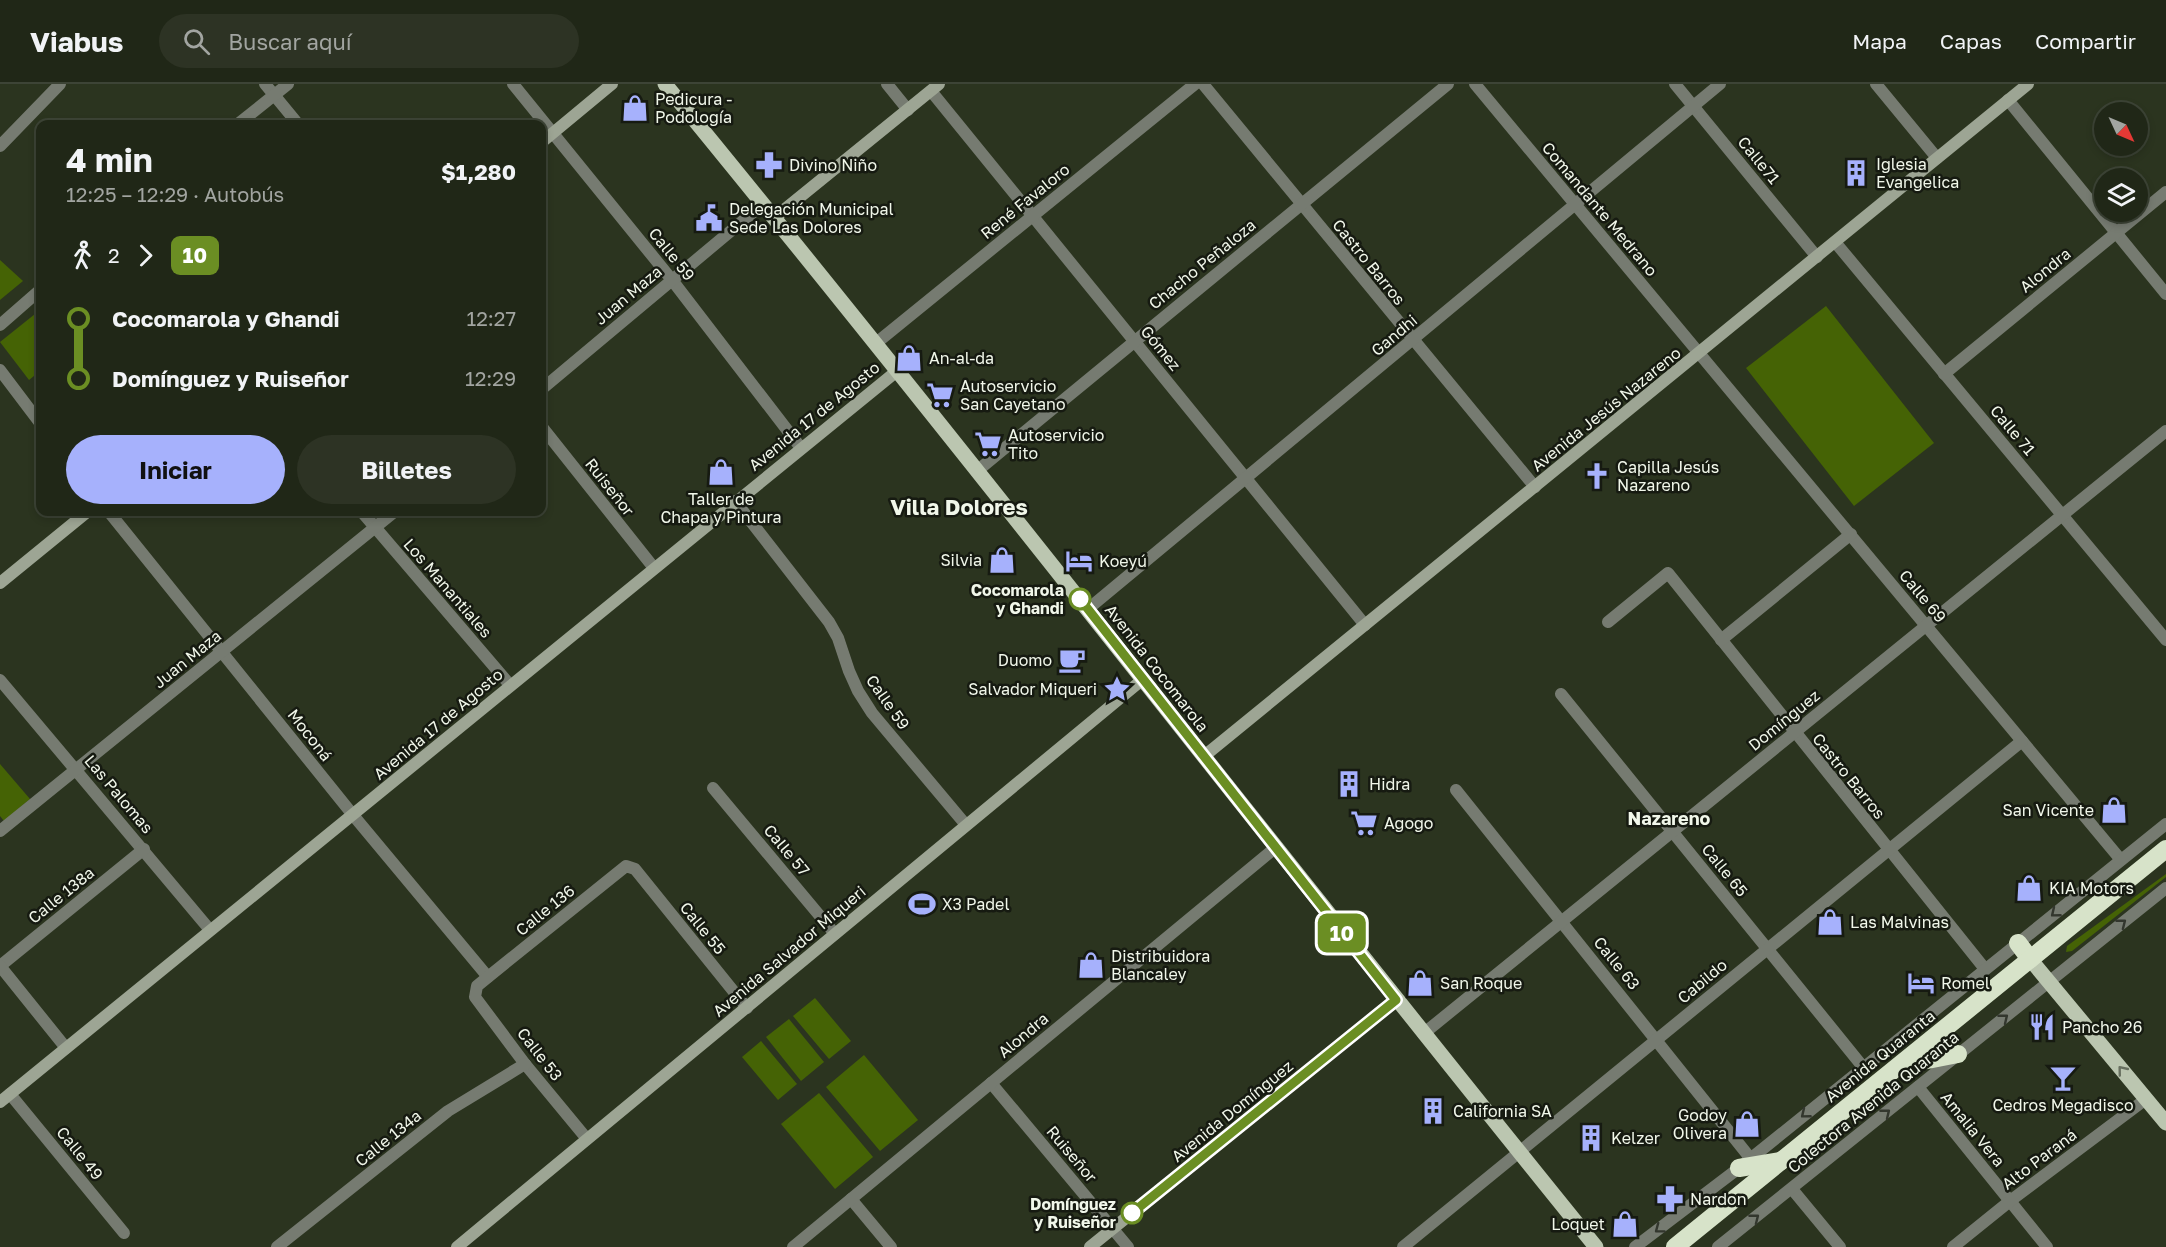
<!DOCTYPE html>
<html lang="es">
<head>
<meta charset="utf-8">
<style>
	:root { --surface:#202717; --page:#2d3324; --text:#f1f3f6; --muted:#a2a5a1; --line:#3d4436; --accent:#a6b1fc }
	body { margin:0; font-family:"Golos Text",sans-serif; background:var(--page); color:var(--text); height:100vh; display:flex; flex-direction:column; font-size:22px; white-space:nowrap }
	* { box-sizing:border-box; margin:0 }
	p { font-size:20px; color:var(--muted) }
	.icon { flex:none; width:33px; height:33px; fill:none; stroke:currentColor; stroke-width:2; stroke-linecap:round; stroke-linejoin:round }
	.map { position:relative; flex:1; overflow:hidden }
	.side { position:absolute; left:36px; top:36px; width:510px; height:396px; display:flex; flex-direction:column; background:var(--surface); border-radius:12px; box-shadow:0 3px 9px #0003,0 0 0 2px var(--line) }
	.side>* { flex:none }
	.badge { padding:0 12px; border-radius:9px; font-size:21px; line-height:39px }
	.needle { width:39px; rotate:134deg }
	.controls { position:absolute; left:2094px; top:18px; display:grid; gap:12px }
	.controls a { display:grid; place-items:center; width:54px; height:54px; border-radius:50%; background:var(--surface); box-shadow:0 3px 9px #0003,0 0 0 2px var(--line); font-size:30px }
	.map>.badge { position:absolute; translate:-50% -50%; box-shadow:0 0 0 3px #fff }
	.legs { display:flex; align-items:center; gap:9px; height:66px; padding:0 30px; font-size:20px }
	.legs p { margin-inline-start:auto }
	.summary { display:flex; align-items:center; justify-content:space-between; height:102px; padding:0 30px }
	h1 { font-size:33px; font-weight:700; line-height:45px }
	.action { display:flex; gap:12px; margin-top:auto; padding:12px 30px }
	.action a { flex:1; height:69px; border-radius:36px; background:var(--accent); color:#111; font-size:24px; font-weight:700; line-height:69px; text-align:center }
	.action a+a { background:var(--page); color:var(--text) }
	ul { padding:0 30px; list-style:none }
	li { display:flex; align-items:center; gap:21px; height:60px; font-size:22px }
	li i { display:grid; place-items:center; width:9px; height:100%; margin:0 8px; background:currentColor }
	li i::after { content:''; width:15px; height:15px; margin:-8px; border:4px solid; border-radius:50%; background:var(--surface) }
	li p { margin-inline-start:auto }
	li:first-child i { background:linear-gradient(#0000 50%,currentColor 0) }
	li:last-child i { background:linear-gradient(currentColor 50%,#0000 0) }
	header { display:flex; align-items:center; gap:36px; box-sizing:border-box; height:84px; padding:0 30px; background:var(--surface); border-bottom:2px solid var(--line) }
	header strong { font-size:28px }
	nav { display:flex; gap:33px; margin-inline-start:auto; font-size:21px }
	.search { width:420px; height:54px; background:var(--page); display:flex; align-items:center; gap:15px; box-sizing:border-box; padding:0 21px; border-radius:33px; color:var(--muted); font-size:22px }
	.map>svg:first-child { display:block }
</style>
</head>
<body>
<header>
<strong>Viabus</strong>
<div class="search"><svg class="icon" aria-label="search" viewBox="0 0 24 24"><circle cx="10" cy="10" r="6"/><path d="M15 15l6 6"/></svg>Buscar aquí</div>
<nav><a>Mapa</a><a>Capas</a><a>Compartir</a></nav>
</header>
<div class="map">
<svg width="2166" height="1163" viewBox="0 0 2166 1163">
	<rect width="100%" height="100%" fill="#2b341f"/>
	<g fill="#456305">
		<polygon points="0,176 23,197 0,216"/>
		<polygon points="1826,222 1934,359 1854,422 1746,284"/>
		<polygon points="40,226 40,287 29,296 0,258"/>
		<polygon points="0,680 30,715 4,737 0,732"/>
		<polygon points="2166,790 2166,793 2072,867 2066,868 2067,862"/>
		<polygon points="815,914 851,957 829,975 793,932"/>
		<polygon points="789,935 824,978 801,997 766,953"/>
		<polygon points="761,957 797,1000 778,1016 742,973"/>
		<polygon points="864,971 918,1036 880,1067 826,1003"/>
		<polygon points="819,1009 873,1073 835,1105 781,1040"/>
	</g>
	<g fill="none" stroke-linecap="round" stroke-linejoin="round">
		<g stroke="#767b71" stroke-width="12">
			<polyline points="265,0 298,40"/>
			<polyline points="513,0 672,196 801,364"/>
			<polyline points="887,0 908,26"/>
			<polyline points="1203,0 1535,403"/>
			<polyline points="1475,0 2121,776"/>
			<polyline points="1675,0 1817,173"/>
			<polyline points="1876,0 1937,74"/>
			<polyline points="931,7 1365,541"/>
			<polyline points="2008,16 2166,210"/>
			<polyline points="238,40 288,0"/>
			<polyline points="0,62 60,0"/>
			<polyline points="1835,158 2166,556"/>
			<polyline points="0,241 40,206"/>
			<polyline points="875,260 1195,0"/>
			<polyline points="0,286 40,339"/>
			<polyline points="1944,290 2166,108"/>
			<polyline points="542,305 763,120"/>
			<polyline points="542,343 654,484"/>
			<path d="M977,387C1133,257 1292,130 1448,0"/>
			<polyline points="735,417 829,538 838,554 849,587 858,607 872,629 966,741"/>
			<polyline points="109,428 353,731 488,893"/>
			<polyline points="362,428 510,601"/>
			<polyline points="1088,525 1720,0"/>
			<polyline points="1608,538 1668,489 1985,885"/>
			<polyline points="1721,556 1851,450"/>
			<polyline points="0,596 210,846"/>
			<polyline points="1561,610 1863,983"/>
			<polyline points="713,704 835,850"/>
			<polyline points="1456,706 1751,1075"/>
			<polyline points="0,747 394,428"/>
			<polyline points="0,882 144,765"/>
			<polyline points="0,882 66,964"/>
			<polyline points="1423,950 2166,347"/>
			<polyline points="991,999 1128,1163"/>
			<polyline points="1918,1003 2047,1163"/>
			<polyline points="10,1010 124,1149"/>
			<polyline points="587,1055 525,980 475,913 477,902 488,893 626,782 635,785 747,924"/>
			<polyline points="1792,1105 1840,1163"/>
			<polyline points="851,1115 891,1163"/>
			<polyline points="277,1163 448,1027 525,980"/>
			<polyline points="793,1163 1275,764"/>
			<polyline points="1403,1163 2022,657"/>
			<polyline points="1635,1163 1739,1084 2166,740"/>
			<polyline points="1718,1163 2166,804"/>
			<polyline points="1953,1163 2010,1117 2146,1015"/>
		</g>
		<g stroke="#9da594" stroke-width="12">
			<polyline points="542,58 612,0"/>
			<polyline points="774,134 939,0"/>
			<polyline points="0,499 87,428"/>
			<polyline points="1203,673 2028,0"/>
			<polyline points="0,1018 897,287"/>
			<polyline points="457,1163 1142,596"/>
			<polyline points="1090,1163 1396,916"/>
		</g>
		<g stroke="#bbc6b0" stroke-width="15">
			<path d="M665,0C980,384 1283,777 1596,1163"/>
			<polyline points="2030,875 2166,1039"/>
		</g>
		<g stroke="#d7e3c9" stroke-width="18">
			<polyline points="2018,859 2030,875"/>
			<polyline points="1902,981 1958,970"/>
			<polyline points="1739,1084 1781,1077"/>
			<polyline points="1675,1163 2166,765"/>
		</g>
	</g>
	<defs><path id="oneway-chevron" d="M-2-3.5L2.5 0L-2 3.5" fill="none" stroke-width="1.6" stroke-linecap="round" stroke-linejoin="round" transform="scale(1.5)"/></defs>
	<g stroke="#33372e">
		<use href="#oneway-chevron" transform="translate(2055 829) rotate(141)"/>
		<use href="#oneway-chevron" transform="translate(2122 839) rotate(-38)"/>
		<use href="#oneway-chevron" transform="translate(2004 934) rotate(-39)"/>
		<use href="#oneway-chevron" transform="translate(1886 1029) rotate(-39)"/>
		<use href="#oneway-chevron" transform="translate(1805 1030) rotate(141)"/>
		<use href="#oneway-chevron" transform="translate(1755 1134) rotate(-38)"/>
		<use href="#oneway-chevron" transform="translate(1659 1145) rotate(143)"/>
	</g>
	<use stroke="#687060" href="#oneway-chevron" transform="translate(2122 986) rotate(-129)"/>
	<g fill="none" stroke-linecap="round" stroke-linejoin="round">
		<defs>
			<polyline id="line-1" points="1080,515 1396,916 1132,1129"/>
		</defs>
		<use href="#line-1" stroke="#fff" stroke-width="14"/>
		<use href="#line-1" stroke="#6b8e23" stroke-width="9"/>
	</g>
	<defs>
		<symbol id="shop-bare" viewBox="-9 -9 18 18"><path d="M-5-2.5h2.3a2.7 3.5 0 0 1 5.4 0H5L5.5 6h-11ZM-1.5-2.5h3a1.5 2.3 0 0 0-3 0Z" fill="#a6b1fc" stroke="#161a11" stroke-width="2.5" paint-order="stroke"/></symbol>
		<symbol id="pharmacy-bare" viewBox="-9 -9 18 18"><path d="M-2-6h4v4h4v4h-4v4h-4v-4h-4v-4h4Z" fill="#a6b1fc" stroke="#161a11" stroke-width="2.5" paint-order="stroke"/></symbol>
		<symbol id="building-bare" viewBox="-9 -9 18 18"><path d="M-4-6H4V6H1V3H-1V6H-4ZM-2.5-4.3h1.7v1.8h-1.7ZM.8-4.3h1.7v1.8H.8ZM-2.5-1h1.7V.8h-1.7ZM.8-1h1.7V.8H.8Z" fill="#a6b1fc" stroke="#161a11" stroke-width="2.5" paint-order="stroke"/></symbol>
		<symbol id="civic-bare" viewBox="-9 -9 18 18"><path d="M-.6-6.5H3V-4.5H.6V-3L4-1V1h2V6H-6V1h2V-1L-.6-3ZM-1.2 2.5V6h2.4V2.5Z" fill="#a6b1fc" stroke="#161a11" stroke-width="2.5" paint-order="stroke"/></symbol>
		<symbol id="supermarket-bare" viewBox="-9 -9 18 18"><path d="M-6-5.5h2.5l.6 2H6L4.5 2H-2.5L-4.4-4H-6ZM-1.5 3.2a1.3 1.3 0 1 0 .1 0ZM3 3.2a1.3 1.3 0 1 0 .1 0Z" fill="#a6b1fc" stroke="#161a11" stroke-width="2.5" paint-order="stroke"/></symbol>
		<symbol id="church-bare" viewBox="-9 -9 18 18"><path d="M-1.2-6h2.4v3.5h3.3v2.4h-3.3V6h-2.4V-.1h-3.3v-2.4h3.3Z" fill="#a6b1fc" stroke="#161a11" stroke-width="2.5" paint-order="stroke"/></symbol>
		<symbol id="hotel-bare" viewBox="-9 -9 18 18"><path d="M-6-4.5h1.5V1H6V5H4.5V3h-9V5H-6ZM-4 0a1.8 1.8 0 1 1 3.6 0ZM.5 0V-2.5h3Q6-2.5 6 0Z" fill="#a6b1fc" stroke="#161a11" stroke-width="2.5" paint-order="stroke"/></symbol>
		<symbol id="cafe-bare" viewBox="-9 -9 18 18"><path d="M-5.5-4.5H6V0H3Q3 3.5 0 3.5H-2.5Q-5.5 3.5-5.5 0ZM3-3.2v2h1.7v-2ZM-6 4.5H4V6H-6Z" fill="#a6b1fc" stroke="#161a11" stroke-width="2.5" paint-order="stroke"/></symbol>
		<symbol id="sight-bare" viewBox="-9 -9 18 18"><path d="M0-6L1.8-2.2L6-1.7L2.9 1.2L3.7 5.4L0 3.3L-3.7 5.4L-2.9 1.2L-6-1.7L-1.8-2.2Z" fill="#a6b1fc" stroke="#161a11" stroke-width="2.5" paint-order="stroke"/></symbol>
		<symbol id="stadium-bare" viewBox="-9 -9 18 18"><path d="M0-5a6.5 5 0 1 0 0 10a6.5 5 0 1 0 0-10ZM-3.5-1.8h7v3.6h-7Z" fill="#a6b1fc" stroke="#161a11" stroke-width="2.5" paint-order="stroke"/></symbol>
		<symbol id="restaurant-bare" viewBox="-9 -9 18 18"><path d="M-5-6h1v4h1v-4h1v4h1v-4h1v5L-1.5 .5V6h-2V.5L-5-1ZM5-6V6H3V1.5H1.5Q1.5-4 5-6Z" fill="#a6b1fc" stroke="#161a11" stroke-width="2.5" paint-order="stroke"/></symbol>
		<symbol id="bar-bare" viewBox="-9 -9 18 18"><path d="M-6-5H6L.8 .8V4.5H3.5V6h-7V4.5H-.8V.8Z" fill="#a6b1fc" stroke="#161a11" stroke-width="2.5" paint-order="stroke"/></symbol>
	</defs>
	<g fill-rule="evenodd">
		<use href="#shop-bare" x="616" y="5" width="38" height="38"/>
		<use href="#pharmacy-bare" x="750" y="62" width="38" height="38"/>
		<use href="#building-bare" x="1837" y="70" width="38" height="38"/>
		<use href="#civic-bare" x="690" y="115" width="38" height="38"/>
		<use href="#shop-bare" x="890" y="255" width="38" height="38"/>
		<use href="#supermarket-bare" x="921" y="292" width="38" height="38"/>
		<use href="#supermarket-bare" x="969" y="341" width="38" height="38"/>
		<use href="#shop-bare" x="702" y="369" width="38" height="38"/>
		<use href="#church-bare" x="1578" y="373" width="38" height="38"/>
		<use href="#shop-bare" x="983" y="457" width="38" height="38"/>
		<use href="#hotel-bare" x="1060" y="458" width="38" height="38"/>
		<use href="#cafe-bare" x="1053" y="557" width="38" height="38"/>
		<use href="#sight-bare" x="1098" y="586" width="38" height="38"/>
		<use href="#building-bare" x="1330" y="681" width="38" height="38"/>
		<use href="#shop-bare" x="2095" y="707" width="38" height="38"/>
		<use href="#supermarket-bare" x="1345" y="720" width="38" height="38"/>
		<use href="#shop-bare" x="2010" y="785" width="38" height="38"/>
		<use href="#stadium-bare" x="903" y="801" width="38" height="38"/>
		<use href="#shop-bare" x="1811" y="819" width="38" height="38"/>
		<use href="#shop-bare" x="1072" y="862" width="38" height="38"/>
		<use href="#shop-bare" x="1401" y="880" width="38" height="38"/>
		<use href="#hotel-bare" x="1902" y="880" width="38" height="38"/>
		<use href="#restaurant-bare" x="2023" y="924" width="38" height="38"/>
		<use href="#bar-bare" x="2044" y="975" width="38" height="38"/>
		<use href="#building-bare" x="1414" y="1008" width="38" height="38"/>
		<use href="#shop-bare" x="1728" y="1021" width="38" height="38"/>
		<use href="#building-bare" x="1572" y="1035" width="38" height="38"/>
		<use href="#pharmacy-bare" x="1651" y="1096" width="38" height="38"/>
		<use href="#shop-bare" x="1606" y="1121" width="38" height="38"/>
	</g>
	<g fill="#fff" stroke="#6b8e23" stroke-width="3">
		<circle cx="1080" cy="515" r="10"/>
		<circle cx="1132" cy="1129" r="10"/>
	</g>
	<g text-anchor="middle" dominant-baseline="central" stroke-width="5" stroke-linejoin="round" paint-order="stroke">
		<g font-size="16" fill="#f1f7ea" stroke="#161a11" text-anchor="start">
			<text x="655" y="15">Pedicura -<tspan x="655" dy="18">Podología</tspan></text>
			<text x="1876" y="80">Iglesia<tspan x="1876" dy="18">Evangelica</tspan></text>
			<text x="789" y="81">Divino Niño</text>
			<text x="729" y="125">Delegación Municipal<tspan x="729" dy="18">Sede Las Dolores</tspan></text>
			<text x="929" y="274">An-al-da</text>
			<text x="960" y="302">Autoservicio<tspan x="960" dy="18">San Cayetano</tspan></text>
			<text x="1008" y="351">Autoservicio<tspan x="1008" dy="18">Tito</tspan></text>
			<text x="1617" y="383">Capilla Jesús<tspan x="1617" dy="18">Nazareno</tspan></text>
			<text x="721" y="415" text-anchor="middle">Taller de<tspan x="721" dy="18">Chapa y Pintura</tspan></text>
			<text x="982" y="476" text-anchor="end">Silvia</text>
			<text x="1099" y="477">Koeyú</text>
			<text x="1052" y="576" text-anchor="end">Duomo</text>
			<text x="1097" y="605" text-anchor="end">Salvador Miqueri</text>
			<text x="1369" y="700">Hidra</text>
			<text x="2094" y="726" text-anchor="end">San Vicente</text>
			<text x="1384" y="739">Agogo</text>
			<text x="2049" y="804">KIA Motors</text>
			<text x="942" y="820">X3 Padel</text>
			<text x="1850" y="838">Las Malvinas</text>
			<text x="1111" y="872">Distribuidora<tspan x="1111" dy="18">Blancaley</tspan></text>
			<text x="1440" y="899">San Roque</text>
			<text x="1941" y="899">Romel</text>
			<text x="2062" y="943">Pancho 26</text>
			<text x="2063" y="1021" text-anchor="middle">Cedros Megadisco</text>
			<text x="1453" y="1027">California SA</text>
			<text x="1727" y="1031" text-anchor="end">Godoy<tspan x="1727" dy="18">Olivera</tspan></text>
			<text x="1611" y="1054">Kelzer</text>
			<text x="1690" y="1115">Nardon</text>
			<text x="1605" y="1140" text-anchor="end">Loquet</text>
		</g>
		<g font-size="16" fill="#f1f7ea" stroke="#161a11">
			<text transform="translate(1759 76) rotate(51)">Calle71</text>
			<text transform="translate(1025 117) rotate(-39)">René Favaloro</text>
			<text transform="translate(1600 125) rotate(50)">Comandante Medrano</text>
			<text transform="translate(672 170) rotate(51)">Calle 59</text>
			<text transform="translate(1369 178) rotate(51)">Castro Barros</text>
			<text transform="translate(1202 180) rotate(-39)">Chacho Peñaloza</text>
			<text transform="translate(2045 186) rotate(-39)">Alondra</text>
			<text transform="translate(628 211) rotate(-40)">Juan Maza</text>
			<text transform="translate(1394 251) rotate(-40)">Gandhi</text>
			<text transform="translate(1161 264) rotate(51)">Gómez</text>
			<text transform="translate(1606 325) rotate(-39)">Avenida Jesús Nazareno</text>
			<text transform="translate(814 332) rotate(-39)">Avenida 17 de Agosto</text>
			<text transform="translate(2013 346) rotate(50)">Calle 71</text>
			<text transform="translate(610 403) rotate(52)">Ruiseñor</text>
			<text transform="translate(448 504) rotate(49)">Los Manantiales</text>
			<text transform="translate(1923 512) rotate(50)">Calle 69</text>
			<text transform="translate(187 575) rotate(-39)">Juan Maza</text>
			<text transform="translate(1157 584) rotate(52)">Avenida Cocomarola</text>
			<text transform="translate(888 618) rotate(55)">Calle 59</text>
			<text transform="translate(1784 636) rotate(-39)">Domínguez</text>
			<text transform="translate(438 640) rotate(-40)">Avenida 17 de Agosto</text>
			<text transform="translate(310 651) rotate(52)">Moconá</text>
			<text transform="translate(1849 692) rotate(51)">Castro Barros</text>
			<text transform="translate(119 710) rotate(50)">Las Palomas</text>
			<text transform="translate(787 766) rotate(50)">Calle 57</text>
			<text transform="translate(1725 786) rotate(51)">Calle 65</text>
			<text transform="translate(61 811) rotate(-39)">Calle 138a</text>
			<text transform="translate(545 826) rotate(-39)">Calle 136</text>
			<text transform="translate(703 844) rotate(51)">Calle 55</text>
			<text transform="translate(789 867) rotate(-40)">Avenida Salvador Miqueri</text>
			<text transform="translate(1617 879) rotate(51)">Calle 63</text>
			<text transform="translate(1702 897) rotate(-40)">Cabildo</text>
			<text transform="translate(1023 951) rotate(-40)">Alondra</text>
			<text transform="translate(540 970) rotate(52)">Calle 53</text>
			<text transform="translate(1880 972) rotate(-39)">Avenida Quaranta</text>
			<text transform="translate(1873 1018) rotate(-39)">Colectora Avenida Quaranta</text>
			<text transform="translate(1232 1027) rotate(-39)">Avenida Domínguez</text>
			<text transform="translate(1973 1045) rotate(51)">Amalia Vera</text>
			<text transform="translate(388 1054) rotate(-39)">Calle 134a</text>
			<text transform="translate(80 1069) rotate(51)">Calle 49</text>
			<text transform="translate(1072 1070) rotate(50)">Ruiseñor</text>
			<text transform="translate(2039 1075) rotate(-37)">Alto Paraná</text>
		</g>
		<g font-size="16" font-weight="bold" fill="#f1f7ea" stroke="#161a11" text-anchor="end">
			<text x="1064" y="506">Cocomarola<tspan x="1064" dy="18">y Ghandi</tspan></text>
			<text x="1116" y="1120">Domínguez<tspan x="1116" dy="18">y Ruiseñor</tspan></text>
		</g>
		<g font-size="18" font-weight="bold" fill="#f1f7ea" stroke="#161a11">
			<text x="1669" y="734">Nazareno</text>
		</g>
		<g font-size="22" font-weight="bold" fill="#f1f7ea" stroke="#161a11">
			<text x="959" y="422">Villa Dolores</text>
		</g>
	</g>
</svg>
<div class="controls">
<a><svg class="needle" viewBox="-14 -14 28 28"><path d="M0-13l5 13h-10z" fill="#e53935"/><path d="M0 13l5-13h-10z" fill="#a2a5a1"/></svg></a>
<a><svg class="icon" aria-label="layers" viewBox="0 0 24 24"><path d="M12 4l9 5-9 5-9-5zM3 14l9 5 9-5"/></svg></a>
</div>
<b class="badge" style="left:1342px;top:849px;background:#6b8e23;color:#fff">10</b>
<section class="side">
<div class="summary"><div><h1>4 min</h1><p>12:25 – 12:29 · Autobús</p></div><b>$1,280</b></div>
<div class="legs"><svg class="icon" aria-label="walk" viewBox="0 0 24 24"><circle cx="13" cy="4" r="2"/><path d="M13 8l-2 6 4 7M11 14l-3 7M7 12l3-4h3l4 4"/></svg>2<svg class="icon" aria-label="forward" viewBox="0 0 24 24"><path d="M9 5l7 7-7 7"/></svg><b class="badge" style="background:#6b8e23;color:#fff">10</b></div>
<ul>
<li><i style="color:#6b8e23"></i><b>Cocomarola y Ghandi</b><p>12:27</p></li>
<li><i style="color:#6b8e23"></i><b>Domínguez y Ruiseñor</b><p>12:29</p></li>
</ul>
<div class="action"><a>Iniciar</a><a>Billetes</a></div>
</section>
</div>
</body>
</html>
